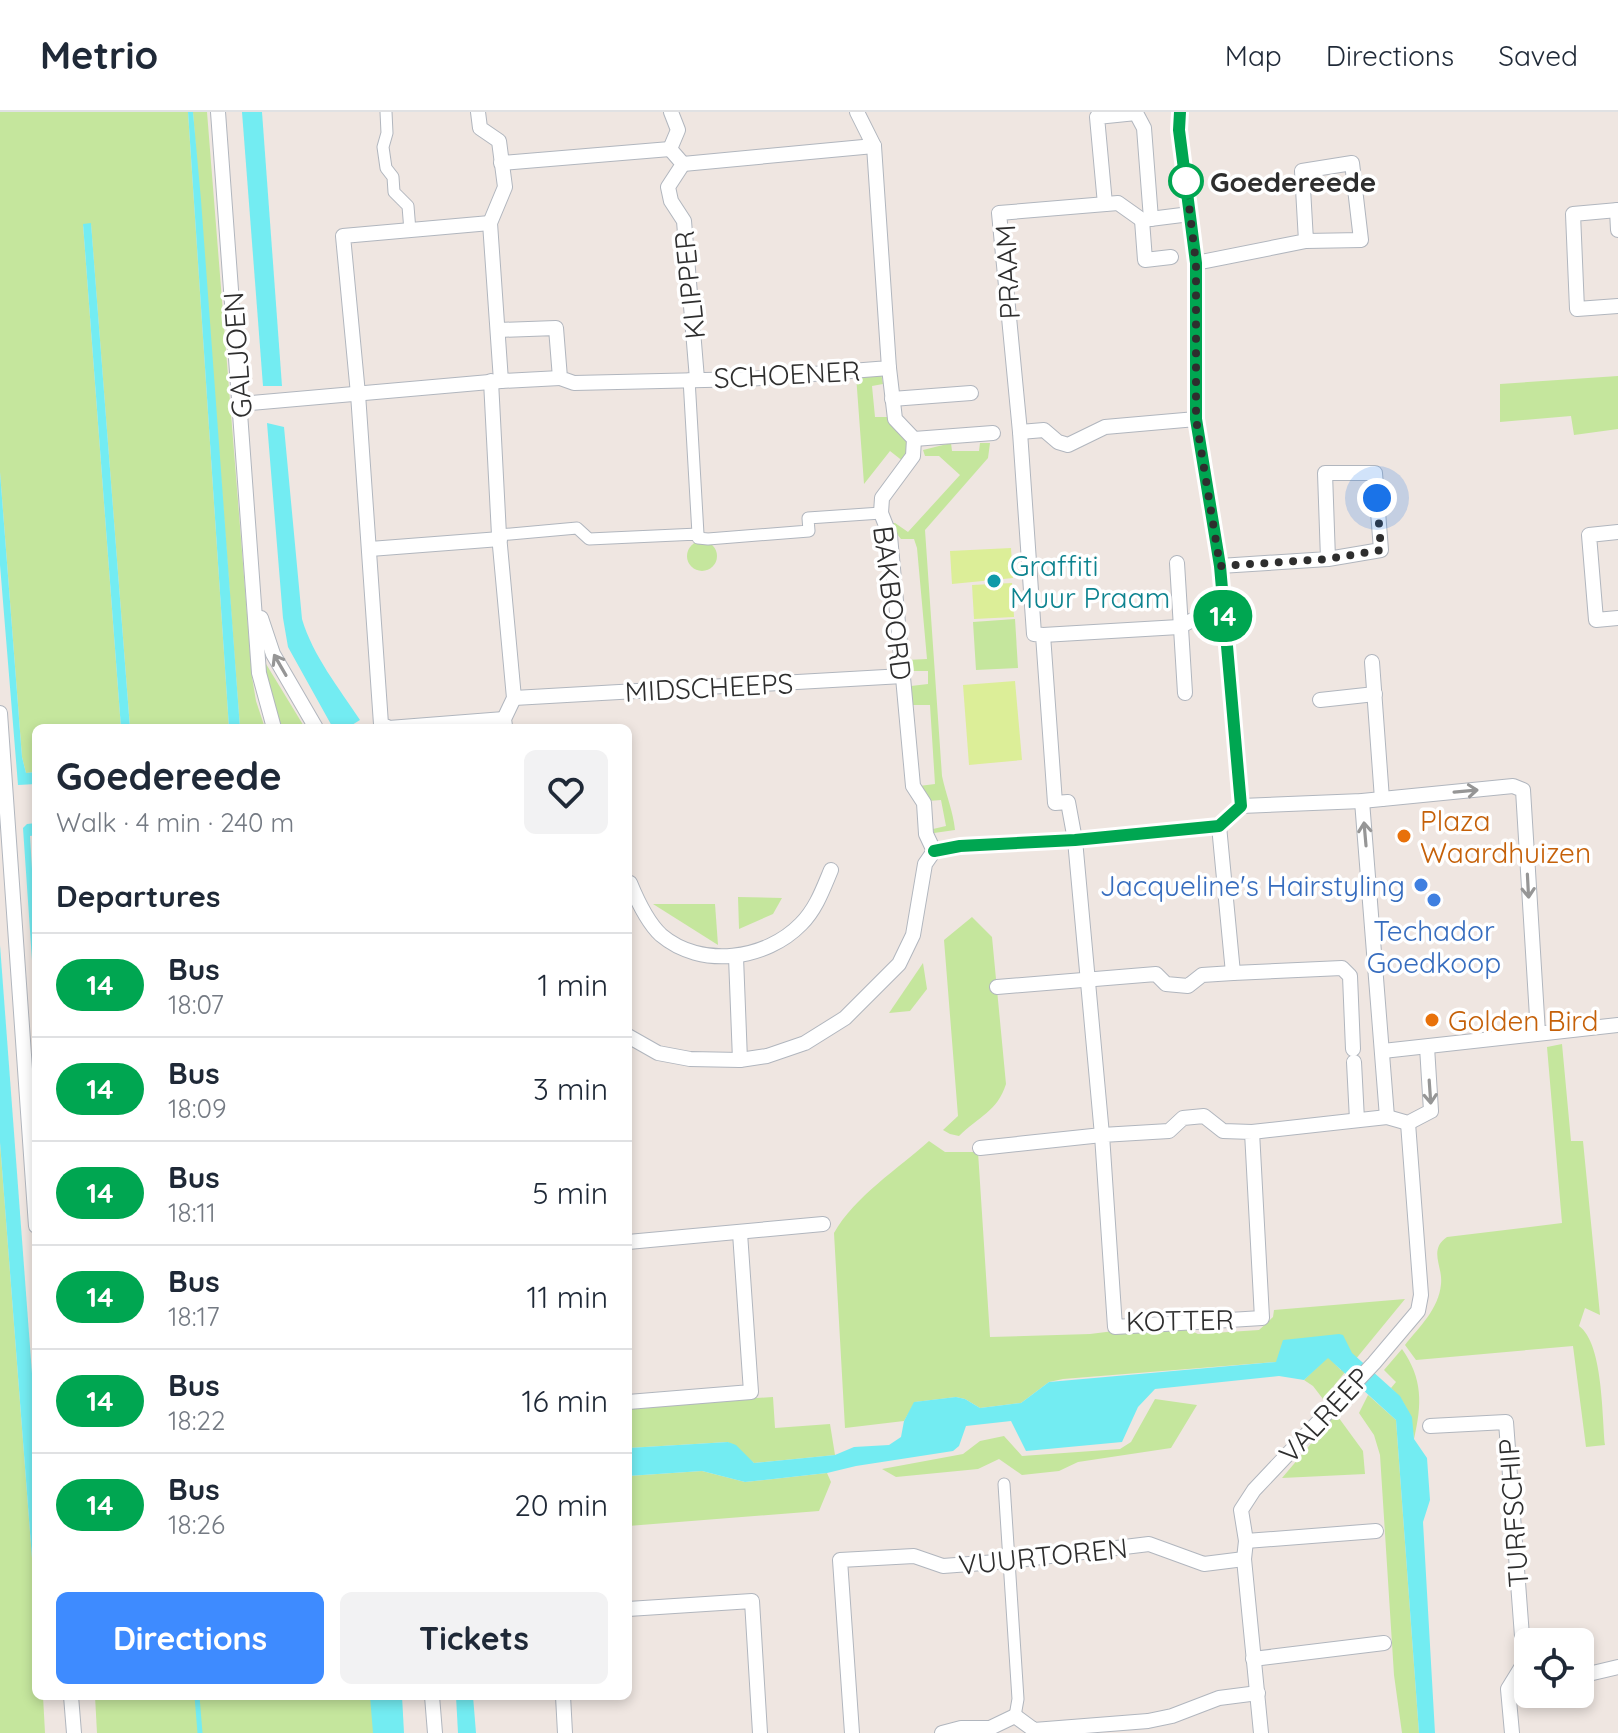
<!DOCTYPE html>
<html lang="en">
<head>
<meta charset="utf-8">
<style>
	:root { --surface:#fff; --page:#f2f2f3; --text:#1f2937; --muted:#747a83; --line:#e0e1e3; --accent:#3e8bff }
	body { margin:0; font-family:Quicksand,sans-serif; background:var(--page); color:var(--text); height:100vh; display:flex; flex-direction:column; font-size:30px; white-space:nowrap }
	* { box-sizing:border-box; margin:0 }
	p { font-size:26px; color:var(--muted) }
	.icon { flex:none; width:44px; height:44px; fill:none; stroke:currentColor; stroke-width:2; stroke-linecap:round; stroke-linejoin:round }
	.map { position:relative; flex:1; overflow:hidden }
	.panel { position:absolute; left:32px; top:612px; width:600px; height:976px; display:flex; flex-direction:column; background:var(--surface); border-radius:12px; box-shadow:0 4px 12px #0003 }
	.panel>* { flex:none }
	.badge { padding:0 16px; border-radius:26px; font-size:28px; line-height:52px }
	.fabs { position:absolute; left:1514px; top:1516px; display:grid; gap:16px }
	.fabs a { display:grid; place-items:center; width:80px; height:80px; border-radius:12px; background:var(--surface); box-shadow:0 4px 12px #0003; font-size:40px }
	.you { position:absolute; width:40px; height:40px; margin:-20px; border:6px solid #fff; border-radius:50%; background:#1a73e8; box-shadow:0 0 0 12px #1a73e833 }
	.map>.badge { position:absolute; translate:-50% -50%; box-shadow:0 0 0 4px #fff }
	h2 { padding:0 24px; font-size:30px; line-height:72px }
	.round { display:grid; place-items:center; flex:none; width:84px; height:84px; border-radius:12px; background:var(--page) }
	.headline { display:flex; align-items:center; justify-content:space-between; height:136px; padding:0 24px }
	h1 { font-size:38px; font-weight:700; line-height:60px }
	.button { display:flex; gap:16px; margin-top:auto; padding:16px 24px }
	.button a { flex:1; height:92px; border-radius:12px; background:var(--accent); color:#fff; font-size:32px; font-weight:700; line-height:92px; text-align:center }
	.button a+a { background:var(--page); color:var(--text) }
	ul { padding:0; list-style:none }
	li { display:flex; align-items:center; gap:24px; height:104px; padding:0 24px; border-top:2px solid var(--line) }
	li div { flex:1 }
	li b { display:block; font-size:30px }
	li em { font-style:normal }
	li .badge { min-width:88px; font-weight:700; text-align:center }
	header { display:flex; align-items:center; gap:48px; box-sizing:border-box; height:112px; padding:0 40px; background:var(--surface); border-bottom:2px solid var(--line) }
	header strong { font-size:38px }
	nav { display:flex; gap:44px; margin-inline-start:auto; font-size:28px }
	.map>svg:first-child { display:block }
</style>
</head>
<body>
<header>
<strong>Metrio</strong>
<nav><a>Map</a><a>Directions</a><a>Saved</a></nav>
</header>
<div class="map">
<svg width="1618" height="1621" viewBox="0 0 1618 1621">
	<rect width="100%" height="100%" fill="#efe6e1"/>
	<g fill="#c5e69d">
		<polygon points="0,0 188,0 229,616 130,616 91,112 83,112 121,616 36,616 36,660 26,661 22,645 0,360"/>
		<polygon points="193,0 207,0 252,565 256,589 265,616 240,616"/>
		<polygon points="881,261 883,272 872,274 875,305 889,305 911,327 904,350 890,339 864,372 856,263"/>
		<polygon points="1618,264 1618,317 1574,323 1571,304 1500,310 1500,272"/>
		<path d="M951,331L952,339H979L980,331H990L988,346L925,418L942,664C946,683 953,699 955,718L934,721L933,717L946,714L941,688L928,689L919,674L935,672L930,593H911V574L928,572V559H908L907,548L927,547L917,436L914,427H901L888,411H895L908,420L960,363L939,344H925L923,338Z"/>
		<circle cx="702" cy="444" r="15"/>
		<polygon points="1015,507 1018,556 976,558 973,510"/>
		<polygon points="263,547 305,616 281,616 268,576"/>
		<polygon points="738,785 782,786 773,802 739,817"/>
		<polygon points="653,792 715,792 718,833"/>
		<path d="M972,805L992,825L1006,972C997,1000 979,1004 959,1024L950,1022L943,1018L958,1004L944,828Z"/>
		<polygon points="923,851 927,877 910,899 889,901"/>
		<path d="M1562,932L1571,1029H1583L1600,1203L1585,1196L1579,1214C1603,1231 1602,1303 1605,1333L1586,1335L1573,1234L1416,1248L1405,1233C1419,1215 1439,1197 1441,1172C1443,1154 1428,1138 1447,1125L1562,1111L1547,935Z"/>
		<path d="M929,1029L945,1040H978L990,1225L1090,1222L1122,1218L1187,1217L1198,1222L1259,1218L1273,1205L1274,1198L1405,1187L1323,1287L1313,1274L1304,1268L1328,1245L1341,1258L1352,1241L1276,1250L1063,1267L1049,1270L1021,1291L980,1296L965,1287L956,1285L915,1290L904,1309L845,1316L834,1121C855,1084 898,1057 929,1029Z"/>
		<polygon points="0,1030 36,1498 36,1584 43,1584 45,1621 0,1621"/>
		<path d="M1402,1237C1423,1267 1422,1292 1414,1327C1412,1305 1407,1291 1391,1276L1396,1270L1384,1258Z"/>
		<polygon points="1368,1283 1396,1308 1419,1621 1402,1621 1394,1563 1380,1343 1374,1323 1359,1301"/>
		<polygon points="773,1285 775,1316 830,1312 835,1343 754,1351 728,1330 628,1336 628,1295"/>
		<polygon points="1155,1287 1197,1293 1171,1336 1078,1350 1059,1359 1022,1363 999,1347 978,1357 896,1365 882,1357 963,1342 980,1329 1004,1324 1022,1344 1120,1337 1131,1330"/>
		<polygon points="1336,1302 1363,1339 1365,1362 1282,1366"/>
		<polygon points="702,1359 745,1370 827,1361 831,1370 819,1399 628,1414 628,1364"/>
		<polygon points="95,1584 372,1584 375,1621 97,1621"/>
	</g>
	<g fill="#dcee98">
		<polygon points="1011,436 1013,466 952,472 950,439"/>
		<polygon points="1012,471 1014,505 974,507 972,473"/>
		<polygon points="1015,569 1022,648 969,653 963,573"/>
	</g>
	<g fill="#73ecf2">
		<polygon points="188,0 193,0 201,88 240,616 229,616"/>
		<polygon points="242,0 262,0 282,274 263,274"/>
		<polygon points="91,111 130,616 121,616 83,112"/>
		<path d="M267,311L284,315L302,507C313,544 339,576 360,608L347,616H333L288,535L283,506Z"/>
		<polygon points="0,360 22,645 26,661 36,660 36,672 18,673 0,453"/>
		<polygon points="36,711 36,723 30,724 36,823 36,907 23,716 27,712"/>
		<polygon points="0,833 36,1315 36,1498 0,1030"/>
		<polygon points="1339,1222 1343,1223 1352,1241 1400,1284 1412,1305 1414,1327 1427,1346 1430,1388 1423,1410 1435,1621 1419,1621 1396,1308 1328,1246 1304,1268 1279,1264 1155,1277 1138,1295 1122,1330 1026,1339 1011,1309 966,1314 959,1334 953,1339 856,1354 827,1361 745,1370 702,1359 628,1364 628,1336 728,1330 736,1333 754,1351 835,1343 854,1335 889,1333 901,1325 904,1309 914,1290 956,1285 965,1287 980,1296 1021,1291 1049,1270 1276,1250 1283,1228"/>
		<polygon points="370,1584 402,1584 404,1621 373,1621"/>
		<polygon points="456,1584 473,1584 476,1621 458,1621"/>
	</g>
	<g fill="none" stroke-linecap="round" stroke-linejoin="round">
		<polyline stroke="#73ecf2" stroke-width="5" points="197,1584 200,1621"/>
		<defs>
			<g id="pedestrian">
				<polyline points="386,0 387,21 383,35 386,56 393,65 394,80 408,94 410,119"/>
				<polyline points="689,267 698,422"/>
				<polyline points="499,423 577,416 589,427 698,422 698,426 708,427 809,419 808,406 881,401"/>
				<polyline points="1004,1372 1018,1587 1015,1604"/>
			</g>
			<g id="minor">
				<polyline points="218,0 259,561 274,616"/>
				<polyline points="671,0 678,18 670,37 683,52 668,75 671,89 684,109 697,267"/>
				<polyline points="1180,0 1179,18 1196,151 1196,307 1220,454 1241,694"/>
				<polyline points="501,51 670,37"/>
				<polyline points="683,52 874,34"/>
				<polyline points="1105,92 1097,5 1136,1 1144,16 1151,107"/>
				<polyline points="1617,98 1618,118"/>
				<polyline points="1618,98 1573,102 1577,197 1618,194"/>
				<polyline points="1142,108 1145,148 1171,145"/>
				<polyline points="490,111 343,124 358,282 381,612 389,616 504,607"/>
				<polyline points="1196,151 1306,129 1302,59 1352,51 1361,128 1306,129"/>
				<polyline points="499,218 556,216 560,266 574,271 748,267 889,256 874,34 857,0"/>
				<polyline points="889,256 895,307 914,327 913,344 882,386 881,401 890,424 913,674 924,691 926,722 934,739"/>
				<polyline points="491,269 499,423 514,586 504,607 505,614"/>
				<polyline points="501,269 560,266"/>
				<polyline points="892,287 971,281"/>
				<polyline points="240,292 501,269 490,111 505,75 499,29 480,16 478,0"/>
				<polyline points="1020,320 1044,318 1058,330 1068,333 1105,315 1196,307"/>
				<polyline points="914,327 993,321"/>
				<polyline points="1618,420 1589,423 1596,508 1618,506"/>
				<polyline points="370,437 500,427"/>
				<polyline points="1177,451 1185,581"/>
				<polyline points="1220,454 1328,447 1381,438 1375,361 1325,361 1328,447"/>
				<polyline points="261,506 273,542 316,616"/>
				<polyline points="1043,523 1179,515 1222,493"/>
				<polyline points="1372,550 1382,687"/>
				<polyline points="514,586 903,564"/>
				<polyline points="1320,588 1375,582"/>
				<polyline points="0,601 36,1114"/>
				<polyline points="1362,689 1387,1005"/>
				<polyline points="1219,714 1233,861 1342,856 1350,864 1353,937"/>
				<polyline points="934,739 960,734 1075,728 1219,714 1241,694 1362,689 1513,674 1523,678 1538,921"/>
				<path d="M630,771C637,788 647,810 661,823C701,857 766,848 801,812C816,797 823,777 831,758"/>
				<polyline points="736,845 740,948"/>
				<polyline points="997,875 1156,862 1166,872 1188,874 1202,863 1233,861"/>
				<polyline points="628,924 658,941 690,947 740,948 767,944 805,931 845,906 899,852 913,823 925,752 934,739"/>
				<polyline points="1383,939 1618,913"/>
				<polyline points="1354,950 1357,1008"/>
				<polyline points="1252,1020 1223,1019 1204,1004 1183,1006 1169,1019 1102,1023 1115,1215 1262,1206 1252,1020 1387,1005 1408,1011 1431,999 1427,935"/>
				<polyline points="980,1036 1102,1023 1075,728 1068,690 1055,691 1043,523 1034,522 1020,320 999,101 1118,91 1142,108 1190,102"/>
				<polyline points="628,1130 823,1112"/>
				<polyline points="628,1290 751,1280 740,1121"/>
				<polyline points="1430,1314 1506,1310 1524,1551 1508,1577 1512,1621"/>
				<polyline points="1246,1429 1376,1419"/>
				<polyline points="628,1497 752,1489 760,1621"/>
				<polyline points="1253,1547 1384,1531"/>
				<polyline points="1580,1564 1618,1555"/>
				<polyline points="71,1584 74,1621"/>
				<polyline points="432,1584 435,1621"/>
				<polyline points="563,1584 565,1621"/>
				<polyline points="852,1621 840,1448 914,1444 943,1454 1010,1449 1149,1432 1204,1452 1244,1447"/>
				<polyline points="942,1621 961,1616 990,1616 1015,1604 1034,1618 1148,1609 1172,1604 1219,1586 1258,1581"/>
				<polyline points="1261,1621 1244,1447 1246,1429 1241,1398 1254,1378 1374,1251 1418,1199 1421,1183 1408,1011"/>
			</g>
		</defs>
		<use href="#pedestrian" stroke="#b1b6be" stroke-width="13"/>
		<use href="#minor" stroke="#b1b6be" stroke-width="16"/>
		<use href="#pedestrian" stroke="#fff" stroke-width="11"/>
		<use href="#minor" stroke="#fff" stroke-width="14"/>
	</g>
	<defs><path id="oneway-shaft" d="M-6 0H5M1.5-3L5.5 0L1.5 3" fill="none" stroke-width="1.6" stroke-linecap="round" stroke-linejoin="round" transform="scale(2)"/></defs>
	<g stroke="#969696">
		<use href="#oneway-shaft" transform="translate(280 553) rotate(-120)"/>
		<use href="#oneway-shaft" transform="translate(1466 679) rotate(-5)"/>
		<use href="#oneway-shaft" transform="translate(1365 722) rotate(-95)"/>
		<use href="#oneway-shaft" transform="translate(1528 774) rotate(87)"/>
		<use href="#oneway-shaft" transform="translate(1430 980) rotate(86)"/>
	</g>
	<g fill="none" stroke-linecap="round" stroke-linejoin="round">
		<defs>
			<polyline id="line" points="934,739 960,734 1075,728 1219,714 1241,694 1220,454 1196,307 1196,151 1179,18 1180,0"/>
		</defs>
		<use href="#line" stroke="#fff" stroke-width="18"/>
		<use href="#line" stroke="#00a651" stroke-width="12"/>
		<polyline stroke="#2e2e2e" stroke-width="8" stroke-dasharray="0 14.4" points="1186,69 1196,151 1196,307 1220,454 1328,447 1381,438 1377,386"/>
	</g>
	<circle fill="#fff" stroke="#00a651" stroke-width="4" cx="1186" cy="69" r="16"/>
	<circle fill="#0f9aa8" stroke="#fff" stroke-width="3" cx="994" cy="469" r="8"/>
	<g fill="#e8710a" stroke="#fff" stroke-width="3">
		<circle cx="1404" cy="724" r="8"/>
		<circle cx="1432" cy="908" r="8"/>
	</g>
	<g fill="#3f7fe0" stroke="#fff" stroke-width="3">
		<circle cx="1421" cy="773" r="8"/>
		<circle cx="1434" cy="788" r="8"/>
	</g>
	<g text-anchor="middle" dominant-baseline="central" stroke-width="7" stroke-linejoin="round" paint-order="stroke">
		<g font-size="28" font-weight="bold" fill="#2e2e2e" stroke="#fff" text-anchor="start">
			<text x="1210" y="69">Goedereede</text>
		</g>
		<g font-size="28" fill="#2e2e2e" stroke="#fff">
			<text transform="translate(1007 160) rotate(-93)">PRAAM</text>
			<text transform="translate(689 173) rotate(-96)">KLIPPER</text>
			<text transform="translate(237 243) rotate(-94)">GALJOEN</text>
			<text transform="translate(787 262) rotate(-3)">SCHOENER</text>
			<text transform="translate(893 491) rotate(83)">BAKBOORD</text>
			<text transform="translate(709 575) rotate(-3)">MIDSCHEEPS</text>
			<text transform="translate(1180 1208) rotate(-1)">KOTTER</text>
			<text transform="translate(1324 1303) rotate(-47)">VALREEP</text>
			<text transform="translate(1513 1401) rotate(-94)">TURFSCHIP</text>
			<text transform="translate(1043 1444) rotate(-6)">VUURTOREN</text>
		</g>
		<g font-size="28" fill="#0d838f" stroke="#fff" text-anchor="start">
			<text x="1010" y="453">Graffiti<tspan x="1010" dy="32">Muur Praam</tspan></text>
		</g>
		<g font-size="28" fill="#c56008" stroke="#fff" text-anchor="start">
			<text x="1420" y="708">Plaza<tspan x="1420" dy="32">Waardhuizen</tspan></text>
			<text x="1448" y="908">Golden Bird</text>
		</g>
		<g font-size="28" fill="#366cbe" stroke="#fff" text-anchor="end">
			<text x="1405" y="773">Jacqueline's Hairstyling</text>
			<text x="1434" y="818" text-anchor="middle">Techador<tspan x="1434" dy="32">Goedkoop</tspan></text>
		</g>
	</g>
</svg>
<div class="fabs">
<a><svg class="icon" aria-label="locate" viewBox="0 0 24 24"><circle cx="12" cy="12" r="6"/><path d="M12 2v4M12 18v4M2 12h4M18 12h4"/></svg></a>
</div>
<div class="you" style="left:1377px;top:386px"></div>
<b class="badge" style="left:1223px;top:504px;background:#00a651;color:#fff">14</b>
<section class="panel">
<div class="headline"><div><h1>Goedereede</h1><p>Walk · 4 min · 240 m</p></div><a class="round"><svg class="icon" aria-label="heart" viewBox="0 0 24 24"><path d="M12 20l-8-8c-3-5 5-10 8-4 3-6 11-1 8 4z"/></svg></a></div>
<h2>Departures</h2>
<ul>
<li><span class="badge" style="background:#00a651;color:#fff">14</span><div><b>Bus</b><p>18:07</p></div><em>1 min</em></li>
<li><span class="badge" style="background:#00a651;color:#fff">14</span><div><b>Bus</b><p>18:09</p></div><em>3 min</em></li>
<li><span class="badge" style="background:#00a651;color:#fff">14</span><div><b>Bus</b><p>18:11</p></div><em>5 min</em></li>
<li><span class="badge" style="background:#00a651;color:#fff">14</span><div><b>Bus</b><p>18:17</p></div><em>11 min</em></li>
<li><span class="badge" style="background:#00a651;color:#fff">14</span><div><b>Bus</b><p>18:22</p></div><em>16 min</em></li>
<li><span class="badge" style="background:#00a651;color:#fff">14</span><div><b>Bus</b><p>18:26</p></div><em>20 min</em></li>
</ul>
<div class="button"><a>Directions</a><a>Tickets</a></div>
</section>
</div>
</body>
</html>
